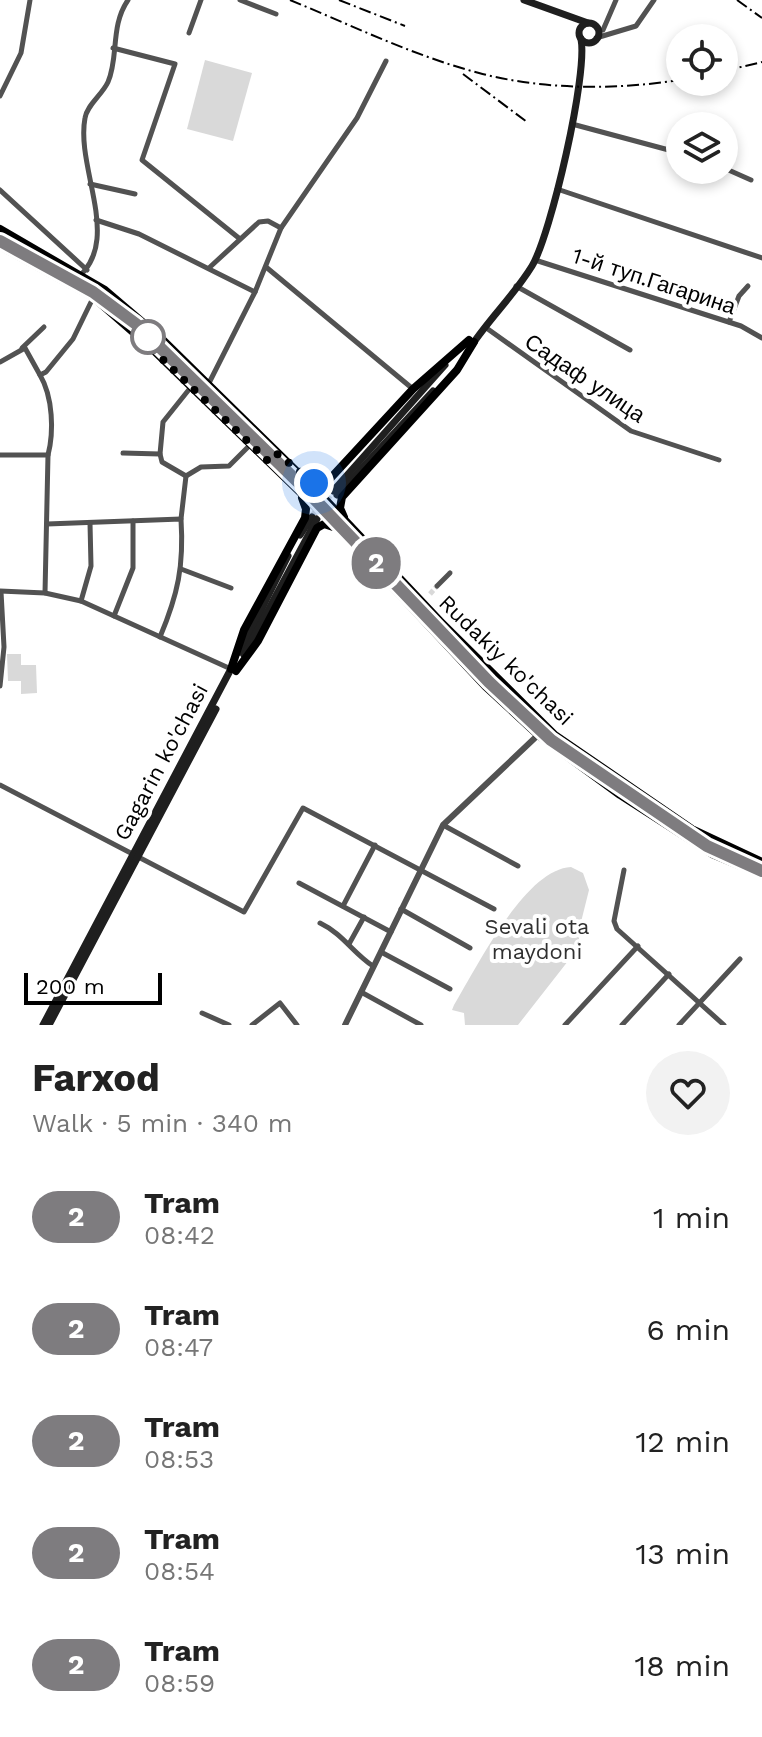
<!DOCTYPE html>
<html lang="en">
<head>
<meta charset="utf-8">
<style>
	:root { --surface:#fff; --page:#f2f2f2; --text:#222; --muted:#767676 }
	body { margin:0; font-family:"Work Sans",sans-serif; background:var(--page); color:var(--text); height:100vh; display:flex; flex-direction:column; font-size:30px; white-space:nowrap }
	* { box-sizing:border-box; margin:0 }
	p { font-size:26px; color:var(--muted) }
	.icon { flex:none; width:44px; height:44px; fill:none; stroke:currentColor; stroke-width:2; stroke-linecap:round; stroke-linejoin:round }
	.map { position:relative; height:1025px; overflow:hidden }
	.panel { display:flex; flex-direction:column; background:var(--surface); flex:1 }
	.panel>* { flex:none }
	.badge { padding:0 16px; border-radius:26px; font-size:28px; line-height:52px }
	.tools { position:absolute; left:666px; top:24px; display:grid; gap:16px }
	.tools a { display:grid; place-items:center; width:72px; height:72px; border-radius:50%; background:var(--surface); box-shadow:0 4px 12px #0003; font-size:40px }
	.scale { position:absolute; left:24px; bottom:20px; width:138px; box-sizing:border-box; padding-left:8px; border:4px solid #000; border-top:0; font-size:22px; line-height:28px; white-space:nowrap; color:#000; -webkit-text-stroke:6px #fff; paint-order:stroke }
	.you { position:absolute; width:40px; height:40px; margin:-20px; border:6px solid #fff; border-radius:50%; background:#1a73e8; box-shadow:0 0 0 12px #1a73e833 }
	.map>.badge { position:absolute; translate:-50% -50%; box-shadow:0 0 0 4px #fff }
	.round { display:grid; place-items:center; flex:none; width:84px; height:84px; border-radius:42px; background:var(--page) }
	.head { display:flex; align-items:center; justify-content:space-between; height:136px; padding:0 32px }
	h1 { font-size:38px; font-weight:700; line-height:60px }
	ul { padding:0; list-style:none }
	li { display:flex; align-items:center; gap:24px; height:112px; padding:0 32px }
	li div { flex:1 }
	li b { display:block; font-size:30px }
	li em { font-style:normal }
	li .badge { min-width:88px; font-weight:700; text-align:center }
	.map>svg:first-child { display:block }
</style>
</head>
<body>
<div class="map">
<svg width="762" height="1025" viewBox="0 0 762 1025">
	<rect width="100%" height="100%" fill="#fff"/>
	<g fill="#d9d9d9">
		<polygon points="205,60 252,73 233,141 187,129"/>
		<polygon points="7,654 21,654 21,665 36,665 37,693 21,694 21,681 8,681"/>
		<path d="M571,867L583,873L589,890L579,930V947L518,1025H465L464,1013L452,1010L454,1005C477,967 525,869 571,867Z"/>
	</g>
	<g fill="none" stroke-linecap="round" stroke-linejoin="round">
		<polyline stroke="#d9d9d9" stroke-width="5" stroke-dasharray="5 2.5" stroke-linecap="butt" points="430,594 437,586"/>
		<polyline stroke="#d9d9d9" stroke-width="7" stroke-dasharray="7 3.5" stroke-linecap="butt" points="312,517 333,491"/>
		<g stroke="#525252" stroke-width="5">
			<polyline points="240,0 276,14"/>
			<polyline points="603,30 616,0"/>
			<polyline points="189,33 201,0"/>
			<polyline points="596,38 636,26 654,0"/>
			<polyline points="113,48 175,64 142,160 240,239"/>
			<polyline points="0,96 21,53 30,0"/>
			<polyline points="572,124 680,153"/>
			<polyline points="724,168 751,180"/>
			<polyline points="90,184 135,194"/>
			<polyline points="557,189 762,258"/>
			<polyline points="0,190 87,270"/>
			<polyline points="96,220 139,234 255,292"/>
			<polyline points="535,260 741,326 762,338"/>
			<polyline points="210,267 259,222 268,221 281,228"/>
			<polyline points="266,267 413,389"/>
			<path d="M69,284C128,248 75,171 85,118C87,105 102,95 108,82C119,57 110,26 128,0"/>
			<polyline points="516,286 630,350"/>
			<polyline points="729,322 739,296 748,286"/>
			<polyline points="485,327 631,431 719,460"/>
			<polyline points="22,348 44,327"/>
			<polyline points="0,362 25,348 40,375 46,372 73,339 93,298"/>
			<path d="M40,375C53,397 54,432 48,455"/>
			<polyline points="208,385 255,292 281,228 357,118 386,61"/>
			<polyline points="123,453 160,454 163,422 191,387"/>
			<polyline points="160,454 162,462 186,476 201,467 229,466 250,445"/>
			<polyline points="0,455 48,455 45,593"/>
			<polyline points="181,519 186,476"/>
			<path d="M47,524L181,519C184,566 178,594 160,637"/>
			<polyline points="181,569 231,588"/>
			<polyline points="437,586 450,573"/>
			<polyline points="0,591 45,593 81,601 231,669"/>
			<polyline points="81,601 91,566 90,523"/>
			<polyline points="114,616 133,568 133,521"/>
			<polyline points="0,686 4,647 1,592"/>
			<polyline points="0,785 244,912 303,808 494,909"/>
			<polyline points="443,825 518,866"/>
			<polyline points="624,870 614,921 617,929 724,1025"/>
			<polyline points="299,883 391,932"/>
			<polyline points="343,906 375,845"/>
			<polyline points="401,909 470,948"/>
			<path d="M320,923C343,934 353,953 373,966"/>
			<polyline points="349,944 364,917"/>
			<polyline points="381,952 450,989"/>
			<polyline points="361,992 421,1025"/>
			<polyline points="202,1013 229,1025"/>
			<polyline points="252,1025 280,1003 297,1025"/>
			<polyline points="565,1025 638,946"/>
			<polyline points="622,1025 669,974"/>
			<polyline points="679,1025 740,959"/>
		</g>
		<polyline stroke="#525252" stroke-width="6" points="345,1025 443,825 538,735"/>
		<g stroke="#1f1f1f" stroke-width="7">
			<polyline points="524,0 588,23"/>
			<circle cx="589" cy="33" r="10"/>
			<path d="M472,345C490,318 515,294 532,266C551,234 588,74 581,39"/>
			<polyline points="333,491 445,365"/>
			<polyline points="337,495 433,391"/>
			<polyline points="300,535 312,517"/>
			<polyline points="240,652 288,556"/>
			<polyline points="244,655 317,519"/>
			<polyline points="43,1025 232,667"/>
			<polyline points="49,1025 216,709"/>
		</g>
		<g stroke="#000" stroke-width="8">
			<polyline points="0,229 105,290 160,337 324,498 440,621 555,735 692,829 762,862"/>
			<polyline points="0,246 93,297 150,347 340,531 485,686 538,735 620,795 712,854 762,875"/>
			<polyline points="312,481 321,485 327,482 413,389 469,340"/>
			<polyline points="344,517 340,508 342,497 457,370 474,342"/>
			<polyline points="231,669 244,630 305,518 306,509 302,498"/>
			<polyline points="236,671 258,641 317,528 324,524 333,527"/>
		</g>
		<polyline stroke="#000" stroke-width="2" points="0,241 93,292 136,324 303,487 489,682 551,740 707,846 762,871"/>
		<g stroke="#000" stroke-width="2" stroke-dasharray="12 4 2 4" stroke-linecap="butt">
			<path d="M290,0C351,25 414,56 479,73C543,90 614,90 680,80"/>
			<polyline points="339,0 405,26"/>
			<polyline points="737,0 762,18"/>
			<polyline points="724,71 762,62"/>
			<polyline points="463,74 527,122"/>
		</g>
	</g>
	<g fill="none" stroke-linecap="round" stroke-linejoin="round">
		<defs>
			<polyline id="line" points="0,241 93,292 136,324 303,487 489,682 551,740 707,846 762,871"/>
		</defs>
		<use href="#line" stroke="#fff" stroke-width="18"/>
		<use href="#line" stroke="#7e7c7f" stroke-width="12"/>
		<polyline stroke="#000" stroke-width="8" stroke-dasharray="0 14.4" points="148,337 150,347 269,462 278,454 314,483"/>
	</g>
	<circle fill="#fff" stroke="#7e7c7f" stroke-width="4" cx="148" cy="337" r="16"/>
	<g text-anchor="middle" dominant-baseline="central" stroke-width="8" stroke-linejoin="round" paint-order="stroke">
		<g font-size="22" fill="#000" stroke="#fff">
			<text transform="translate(654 281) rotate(18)">1-й туп.Гагарина</text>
			<text transform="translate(585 378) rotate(34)">Садаф улица</text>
			<text transform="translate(506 660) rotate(44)">Rudakiy ko'chasi</text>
			<text transform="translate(161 762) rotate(-62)">Gagarin ko'chasi</text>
		</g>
		<g font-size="22" fill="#303030" stroke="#fff">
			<text x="537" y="926">Sevali ota<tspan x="537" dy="25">maydoni</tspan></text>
		</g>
	</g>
</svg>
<div class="tools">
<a><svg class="icon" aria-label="locate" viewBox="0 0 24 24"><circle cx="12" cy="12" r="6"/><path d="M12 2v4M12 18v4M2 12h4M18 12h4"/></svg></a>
<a><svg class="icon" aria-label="layers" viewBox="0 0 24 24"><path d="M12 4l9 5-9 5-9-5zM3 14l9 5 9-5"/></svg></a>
</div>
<div class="scale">200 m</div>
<div class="you" style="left:314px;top:483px"></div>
<b class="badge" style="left:376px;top:563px;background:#7e7c7f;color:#fff">2</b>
</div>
<section class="panel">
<div class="head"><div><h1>Farxod</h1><p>Walk · 5 min · 340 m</p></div><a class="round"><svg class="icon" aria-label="heart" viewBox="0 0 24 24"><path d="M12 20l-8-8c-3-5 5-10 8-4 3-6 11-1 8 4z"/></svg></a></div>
<ul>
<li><span class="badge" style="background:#7e7c7f;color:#fff">2</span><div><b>Tram</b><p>08:42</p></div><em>1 min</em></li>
<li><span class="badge" style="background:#7e7c7f;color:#fff">2</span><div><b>Tram</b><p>08:47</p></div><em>6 min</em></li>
<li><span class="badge" style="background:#7e7c7f;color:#fff">2</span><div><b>Tram</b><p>08:53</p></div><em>12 min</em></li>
<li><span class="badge" style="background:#7e7c7f;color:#fff">2</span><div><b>Tram</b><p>08:54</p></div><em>13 min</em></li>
<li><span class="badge" style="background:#7e7c7f;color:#fff">2</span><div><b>Tram</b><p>08:59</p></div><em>18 min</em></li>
</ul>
</section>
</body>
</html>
